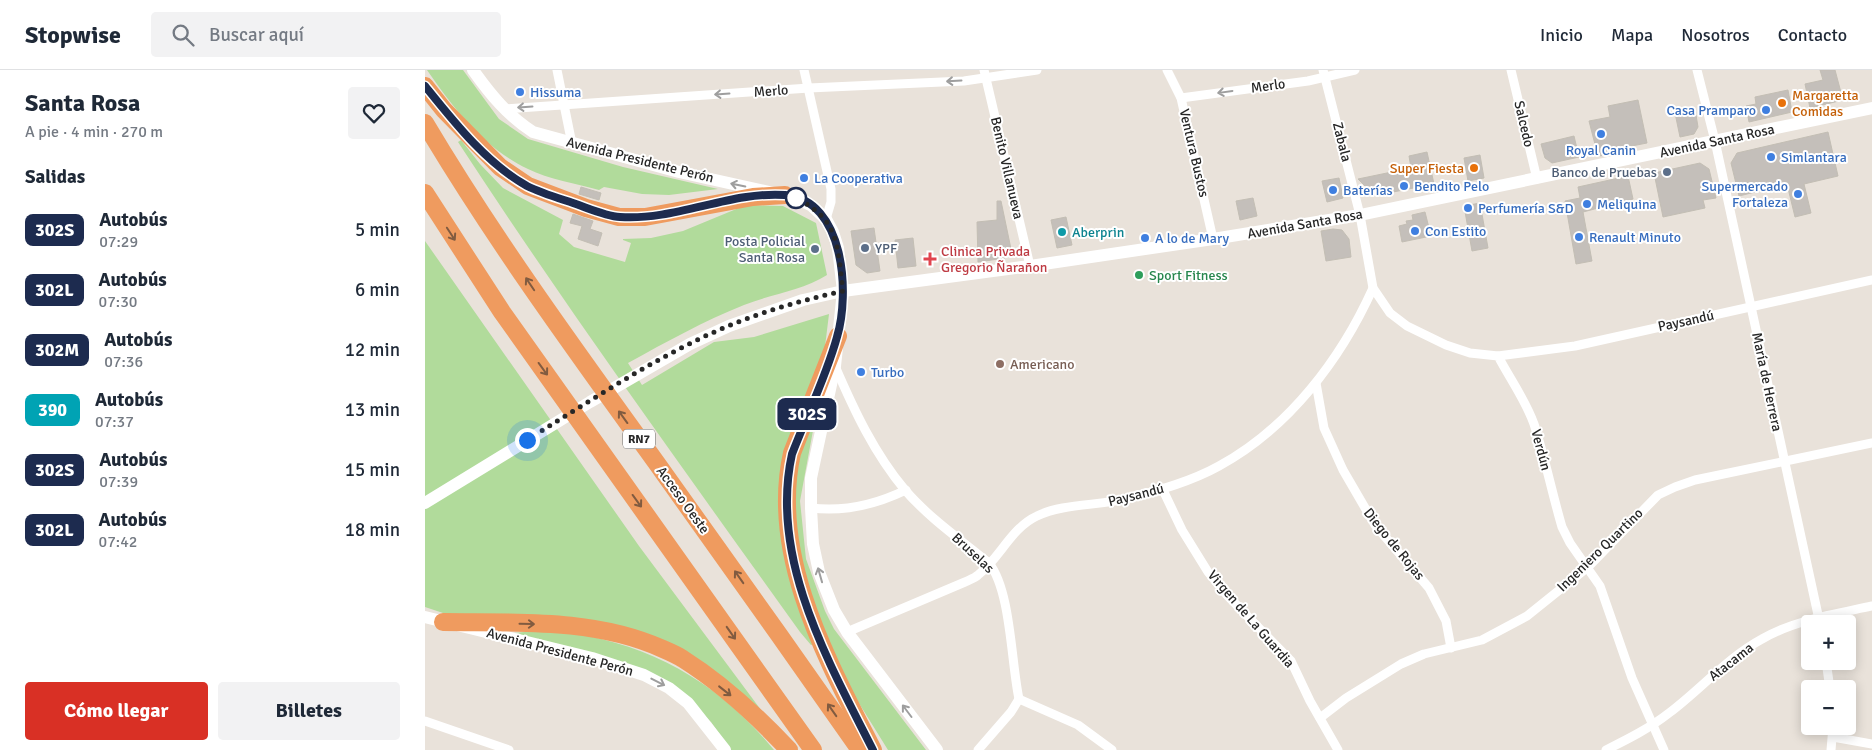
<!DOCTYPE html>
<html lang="es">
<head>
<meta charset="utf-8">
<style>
	:root { --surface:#fff; --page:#f2f2f3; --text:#1f2937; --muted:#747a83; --line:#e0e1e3; --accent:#d93025 }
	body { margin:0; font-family:Signika,sans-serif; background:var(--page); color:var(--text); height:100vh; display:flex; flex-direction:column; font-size:19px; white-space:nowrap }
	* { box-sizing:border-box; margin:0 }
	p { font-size:16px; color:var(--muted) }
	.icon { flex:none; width:28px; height:28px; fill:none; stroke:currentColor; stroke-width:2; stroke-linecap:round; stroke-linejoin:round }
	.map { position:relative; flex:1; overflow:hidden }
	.side { display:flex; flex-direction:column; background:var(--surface); width:425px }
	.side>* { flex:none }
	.badge { padding:0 10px; border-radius:8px; font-size:18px; line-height:32px }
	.buttons { position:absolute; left:1376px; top:545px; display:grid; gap:10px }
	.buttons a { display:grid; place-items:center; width:55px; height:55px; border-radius:5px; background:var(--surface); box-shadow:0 2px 12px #0003; font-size:25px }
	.you { position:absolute; width:25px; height:25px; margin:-12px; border:4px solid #fff; border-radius:50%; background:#1a73e8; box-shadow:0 0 0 8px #1a73e833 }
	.map>.badge { position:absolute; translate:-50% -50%; box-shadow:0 0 0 2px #fff }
	h2 { padding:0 25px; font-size:19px; line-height:45px }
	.round { display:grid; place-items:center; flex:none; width:52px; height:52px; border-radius:5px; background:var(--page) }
	.overview { display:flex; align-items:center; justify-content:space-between; height:85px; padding:0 25px }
	h1 { font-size:24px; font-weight:700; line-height:38px }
	.primary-button { display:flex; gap:10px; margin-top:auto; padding:10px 25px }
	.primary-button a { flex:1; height:58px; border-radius:5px; background:var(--accent); color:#fff; font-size:20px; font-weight:700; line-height:58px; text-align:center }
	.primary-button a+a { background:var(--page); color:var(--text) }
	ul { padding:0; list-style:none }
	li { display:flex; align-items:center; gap:15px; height:60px; padding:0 25px }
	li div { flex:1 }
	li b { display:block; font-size:19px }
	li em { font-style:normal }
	li .badge { min-width:55px; font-weight:700; text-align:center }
	header { display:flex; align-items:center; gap:30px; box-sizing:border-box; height:70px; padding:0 25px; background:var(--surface); border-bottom:1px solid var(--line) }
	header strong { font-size:24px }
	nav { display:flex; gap:28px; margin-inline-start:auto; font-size:18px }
	.search { width:350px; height:45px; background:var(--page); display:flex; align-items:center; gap:12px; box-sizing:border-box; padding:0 18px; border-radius:5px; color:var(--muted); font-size:19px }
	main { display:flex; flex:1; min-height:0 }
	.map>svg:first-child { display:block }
</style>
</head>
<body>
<header>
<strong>Stopwise</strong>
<div class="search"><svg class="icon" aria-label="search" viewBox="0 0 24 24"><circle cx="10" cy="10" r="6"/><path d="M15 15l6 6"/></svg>Buscar aquí</div>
<nav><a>Inicio</a><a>Mapa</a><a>Nosotros</a><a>Contacto</a></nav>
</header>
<main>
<section class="side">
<div class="overview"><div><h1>Santa Rosa</h1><p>A pie · 4 min · 270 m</p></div><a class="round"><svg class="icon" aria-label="heart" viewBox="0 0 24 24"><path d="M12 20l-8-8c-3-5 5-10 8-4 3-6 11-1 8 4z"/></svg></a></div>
<h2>Salidas</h2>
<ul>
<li><span class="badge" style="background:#1d2b4f;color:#fff">302S</span><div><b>Autobús</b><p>07:29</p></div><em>5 min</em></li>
<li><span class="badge" style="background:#1d2b4f;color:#fff">302L</span><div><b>Autobús</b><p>07:30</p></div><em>6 min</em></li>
<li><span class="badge" style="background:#1d2b4f;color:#fff">302M</span><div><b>Autobús</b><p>07:36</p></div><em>12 min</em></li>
<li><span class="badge" style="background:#00a3b4;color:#fff">390</span><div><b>Autobús</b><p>07:37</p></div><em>13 min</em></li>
<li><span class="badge" style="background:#1d2b4f;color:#fff">302S</span><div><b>Autobús</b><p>07:39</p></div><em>15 min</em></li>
<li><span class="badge" style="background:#1d2b4f;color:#fff">302L</span><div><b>Autobús</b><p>07:42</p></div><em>18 min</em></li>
</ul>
<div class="primary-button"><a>Cómo llegar</a><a>Billetes</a></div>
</section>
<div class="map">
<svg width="1447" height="680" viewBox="0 0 1447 680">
	<rect width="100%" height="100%" fill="#e9e2da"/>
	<g fill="#b1db9b">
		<path d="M2,0H38L74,49L103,69L198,97L293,119L244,125L217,124L179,117L174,120C152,114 123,109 103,99C59,78 29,39 2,0Z"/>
		<path d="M36,70L55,94L78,118L138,150L134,164L149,177L200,192L206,173L198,170V169L226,168L258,161L321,135L358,136L391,153L402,205C377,221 346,224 319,235C279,251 241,272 203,293L217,315L289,272L329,267L404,244L398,293L358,400L389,574L386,575L375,562C259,400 142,239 33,72Z"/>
		<polygon points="0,171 214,476 342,648 215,562 24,545 0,537"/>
		<polygon points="394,328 375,431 381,489 400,541 409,559 501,680 463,680 409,593 377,501 367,438 375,379"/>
		<path d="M99,562C115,562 133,560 148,563C231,577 296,615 349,680H306L286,652L239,609L89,563Z"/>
	</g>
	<g fill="#c4bfba" stroke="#c3beb4">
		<polygon points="1395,0 1410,0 1418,30 1385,38 1380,14 1398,10"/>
		<polygon points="1363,20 1367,42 1324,52 1321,36 1331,34 1330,27"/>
		<polygon points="1213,30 1222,73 1186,80 1183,85 1173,86 1164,51 1185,47 1183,36"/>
		<polygon points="1270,39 1273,57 1269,64 1255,67 1250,43"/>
		<polygon points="1403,62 1413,106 1379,114 1386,143 1370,147 1362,114 1314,126 1306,93 1312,83"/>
		<polygon points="1149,66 1154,87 1127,93 1120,88 1116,74"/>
		<polygon points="1002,82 1009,114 968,122 968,120 952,122 943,119 933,109 986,98 984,86"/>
		<polygon points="1055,85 1059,108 1043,111 1039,88"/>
		<polygon points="1275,93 1284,99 1291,128 1278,130 1280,138 1238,147 1229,103"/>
		<polygon points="1203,106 1208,129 1158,142 1167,191 1151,194 1140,131 1155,128 1153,117"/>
		<polygon points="914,108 918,128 902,132 897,111"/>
		<polygon points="156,117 176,123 174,130 154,124"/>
		<polygon points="828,128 832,146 815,150 811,131"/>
		<polygon points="572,131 576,131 586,179 580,188 553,192 552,152 572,150"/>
		<polygon points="1055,133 1063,178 1047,181 1039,136"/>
		<polygon points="1000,142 1006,166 977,172 974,156 982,154 981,151 988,150 987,145"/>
		<polygon points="148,144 168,151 165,159 177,163 173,176 153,169 157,156 145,153"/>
		<polygon points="641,147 647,175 632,178 626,150"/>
		<polygon points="449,158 455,201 442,203 431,195 426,161"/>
		<polygon points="908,159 917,160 924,169 926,187 901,191 896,161"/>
		<polygon points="488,168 491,196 473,198 470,170"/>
	</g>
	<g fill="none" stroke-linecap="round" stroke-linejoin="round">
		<g stroke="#fff" stroke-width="9">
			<polyline points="132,0 147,74"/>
			<polyline points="379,0 406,119 406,132 401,149"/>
			<polyline points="559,0 605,196"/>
			<polyline points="742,0 756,28 788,169"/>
			<path d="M898,0L935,145L948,218L965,243L982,256L1021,275L1045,283L1073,286C1085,309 1100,329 1109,354C1120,388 1127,423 1137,457L1145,473L1175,516L1207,608L1239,680"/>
			<polyline points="1086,0 1112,109"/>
			<polyline points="1272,0 1290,71 1395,554"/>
			<polyline points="756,28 883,11 930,0"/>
			<polyline points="79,39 384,18 539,11 612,0"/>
			<polyline points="1073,286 1150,276 1447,210"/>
			<path d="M410,296C429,340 449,383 480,420C504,448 536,470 564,493C586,521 586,592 594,629"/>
			<polyline points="891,313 899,358 918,400 950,455 1004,518 1021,551 1026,578"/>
			<polyline points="737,418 757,460 783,502 801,524 866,591 885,631 913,680"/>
			<path d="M386,438C419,442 450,435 481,420"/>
			<path d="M422,562L540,512C544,510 550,508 553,505C575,488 586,458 612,446C638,433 676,436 705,428C735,420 767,411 794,396C864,358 916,289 948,218"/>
			<polyline points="1401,591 1405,619"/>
			<polyline points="594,629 653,655 687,680"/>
			<polyline points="895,648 921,628 976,594 999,584 1057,570 1102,546 1163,497 1233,425 1250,417 1270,410 1447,373"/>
			<polyline points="0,651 84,680"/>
			<polyline points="1408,667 1447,674"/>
			<polyline points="553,680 586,642 594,629"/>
			<path d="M1181,680C1203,669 1225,658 1244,643C1276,619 1302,588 1337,569C1370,550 1410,544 1447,536"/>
			<polyline points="1406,680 1408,656"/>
		</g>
		<g stroke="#fff" stroke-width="12">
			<path d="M48,0C65,24 83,46 108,62L254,102L371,128L387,136L401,149L408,162L413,178L418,221L410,296L386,408V438L388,474L394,502L409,540L422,562L512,680"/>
			<polyline points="0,433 165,332 265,274 304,256 378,230 418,221 605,196 788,169 935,145 1447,38"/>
			<polyline points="0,547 167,588 219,605 244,618 263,633 300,680"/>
		</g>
		<g stroke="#ef9b5f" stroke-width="18">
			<polyline points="0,16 19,40 75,97 103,116 161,138 194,147 220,147 328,127 360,125"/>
			<path d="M0,53C72,174 156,288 238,402C304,494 370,587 435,680"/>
			<polyline points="0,123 77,242 388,680"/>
			<path d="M413,266L367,383C344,487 403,591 448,680"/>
			<path d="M18,552C92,553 169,548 238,579C245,582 252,585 258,589C296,613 334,648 364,680"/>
		</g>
	</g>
	<defs><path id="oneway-shaft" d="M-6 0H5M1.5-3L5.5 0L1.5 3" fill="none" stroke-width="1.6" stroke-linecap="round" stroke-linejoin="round" transform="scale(1.25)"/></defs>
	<g stroke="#9e9e9e">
		<use href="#oneway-shaft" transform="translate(529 11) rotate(177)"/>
		<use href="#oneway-shaft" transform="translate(800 22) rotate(172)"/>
		<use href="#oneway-shaft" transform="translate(297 24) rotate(176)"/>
		<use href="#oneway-shaft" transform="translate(100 37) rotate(176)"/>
		<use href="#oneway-shaft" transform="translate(313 115) rotate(-168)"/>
		<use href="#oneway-shaft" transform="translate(395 505) rotate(-106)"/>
		<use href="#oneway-shaft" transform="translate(233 612) rotate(27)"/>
		<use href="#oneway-shaft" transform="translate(482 641) rotate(-127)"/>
	</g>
	<g stroke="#815b40">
		<use href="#oneway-shaft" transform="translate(26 164) rotate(57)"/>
		<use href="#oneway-shaft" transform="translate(105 214) rotate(-124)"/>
		<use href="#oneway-shaft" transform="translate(118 299) rotate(54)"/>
		<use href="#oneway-shaft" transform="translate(198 347) rotate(-126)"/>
		<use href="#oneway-shaft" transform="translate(212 431) rotate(54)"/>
		<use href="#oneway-shaft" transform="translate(314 507) rotate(-125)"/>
		<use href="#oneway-shaft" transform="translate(102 554) rotate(1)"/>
		<use href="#oneway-shaft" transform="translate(306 563) rotate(55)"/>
		<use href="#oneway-shaft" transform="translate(300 621) rotate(38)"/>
		<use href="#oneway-shaft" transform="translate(407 640) rotate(-125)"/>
	</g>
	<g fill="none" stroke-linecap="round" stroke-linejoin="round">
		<defs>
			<path id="line" d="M0,16C29,52 61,93 102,116C116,123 133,128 148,133C163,138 180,146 195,147C250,151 306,121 360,125C420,130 425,224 412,267C401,307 382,345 367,384C344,488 403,591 448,680"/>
		</defs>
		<use href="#line" stroke="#fff" stroke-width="11"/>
		<use href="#line" stroke="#1d2b4f" stroke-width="8"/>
		<path stroke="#272727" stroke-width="5" stroke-dasharray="0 9" d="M102,370C162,333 223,292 287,263C329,244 373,231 418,221C412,176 415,150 371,128"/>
	</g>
	<g fill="#3f7fe0" stroke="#fff" stroke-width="2">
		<circle cx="95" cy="22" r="5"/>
		<circle cx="1341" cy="40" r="5"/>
		<circle cx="1176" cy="64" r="5"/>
		<circle cx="1346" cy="87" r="5"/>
		<circle cx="379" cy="108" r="5"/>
		<circle cx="979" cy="116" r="5"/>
		<circle cx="908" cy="120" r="5"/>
		<circle cx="1373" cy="124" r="5"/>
		<circle cx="1162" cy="134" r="5"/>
		<circle cx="1043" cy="138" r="5"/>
		<circle cx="990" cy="161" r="5"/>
		<circle cx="1154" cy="167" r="5"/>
		<circle cx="720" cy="168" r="5"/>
		<circle cx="436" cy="302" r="5"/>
	</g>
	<g fill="#e8710a" stroke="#fff" stroke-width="2">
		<circle cx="1357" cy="33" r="5"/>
		<circle cx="1049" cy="98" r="5"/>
	</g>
	<g fill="#5c6f8a" stroke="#fff" stroke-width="2">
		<circle cx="1242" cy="102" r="5"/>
		<circle cx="440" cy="178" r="5"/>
		<circle cx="390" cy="179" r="5"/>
	</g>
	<circle fill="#fff" stroke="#1d2b4f" stroke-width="2.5" cx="371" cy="128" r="10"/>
	<circle fill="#0f9aa8" stroke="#fff" stroke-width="2" cx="637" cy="162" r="5"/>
	<path fill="#e0444e" stroke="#fff" stroke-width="2" d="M502.5 181.5h5v5h5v5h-5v5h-5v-5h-5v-5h5z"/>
	<circle fill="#2e9e5b" stroke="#fff" stroke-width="2" cx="714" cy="205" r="5"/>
	<circle fill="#8d6e63" stroke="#fff" stroke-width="2" cx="575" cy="294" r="5"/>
	<g text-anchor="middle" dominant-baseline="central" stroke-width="4" stroke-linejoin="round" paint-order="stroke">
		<rect fill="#fff" stroke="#686868" stroke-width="1" x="198" y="359.5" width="32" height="19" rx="4"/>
		<g font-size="12" font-weight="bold" fill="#272727">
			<text x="214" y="369">RN7</text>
		</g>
		<g font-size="14" fill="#272727" stroke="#fff">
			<text transform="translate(843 16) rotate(-8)">Merlo</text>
			<text transform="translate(346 21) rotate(-4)">Merlo</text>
			<text transform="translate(1099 54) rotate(77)">Salcedo</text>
			<text transform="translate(1292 71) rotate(-12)">Avenida Santa Rosa</text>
			<text transform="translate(917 72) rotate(76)">Zabala</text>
			<text transform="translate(769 83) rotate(77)">Ventura Bustos</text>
			<text transform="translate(215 90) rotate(14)">Avenida Presidente Perón</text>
			<text transform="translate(582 98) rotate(77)">Benito Villanueva</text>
			<text transform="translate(880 154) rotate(-10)">Avenida Santa Rosa</text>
			<text transform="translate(1261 251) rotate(-12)">Paysandú</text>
			<text transform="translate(1342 312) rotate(78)">María de Herrera</text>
			<text transform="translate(1116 380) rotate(75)">Verdún</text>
			<text transform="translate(711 425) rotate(-14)">Paysandú</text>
			<text transform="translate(258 430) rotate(54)">Acceso Oeste</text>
			<text transform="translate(969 474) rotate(51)">Diego de Rojas</text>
			<text transform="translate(1175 480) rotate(-44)">Ingeniero Quartino</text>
			<text transform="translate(548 483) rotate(43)">Bruselas</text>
			<text transform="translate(826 549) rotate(49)">Virgen de La Guardia</text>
			<text transform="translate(135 582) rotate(15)">Avenida Presidente Perón</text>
			<text transform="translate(1306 592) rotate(-38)">Atacama</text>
		</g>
		<g font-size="14" fill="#366cbe" stroke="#fff" text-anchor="start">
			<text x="105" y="22">Hissuma</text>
			<text x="1331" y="40" text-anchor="end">Casa Pramparo</text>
			<text x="1176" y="80" text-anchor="middle">Royal Canin</text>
			<text x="1356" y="87">Simlantara</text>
			<text x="389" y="108">La Cooperativa</text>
			<text x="989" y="116">Bendito Pelo</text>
			<text x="1363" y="116" text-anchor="end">Supermercado<tspan x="1363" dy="16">Fortaleza</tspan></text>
			<text x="918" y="120">Baterías</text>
			<text x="1172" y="134">Meliquina</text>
			<text x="1053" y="138">Perfumería S&amp;D</text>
			<text x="1000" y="161">Con Estito</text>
			<text x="1164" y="167">Renault Minuto</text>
			<text x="730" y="168">A lo de Mary</text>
			<text x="446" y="302">Turbo</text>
		</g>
		<g font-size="14" fill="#c56008" stroke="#fff" text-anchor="start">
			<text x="1367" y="25">Margaretta<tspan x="1367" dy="16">Comidas</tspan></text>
			<text x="1039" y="98" text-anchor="end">Super Fiesta</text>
		</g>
		<g font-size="14" fill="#4e5e75" stroke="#fff" text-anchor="end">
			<text x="1232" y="102">Banco de Pruebas</text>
			<text x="380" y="171">Posta Policial<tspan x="380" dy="16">Santa Rosa</tspan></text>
			<text x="450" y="178" text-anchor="start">YPF</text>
		</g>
		<g font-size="14" fill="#0d838f" stroke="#fff" text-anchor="start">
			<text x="647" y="162">Aberprin</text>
		</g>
		<g font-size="14" fill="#be3a42" stroke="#fff" text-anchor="start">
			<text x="516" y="181">Clinica Privada<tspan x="516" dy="16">Gregorio Ñarañon</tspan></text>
		</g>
		<g font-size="14" fill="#27864d" stroke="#fff" text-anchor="start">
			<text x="724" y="205">Sport Fitness</text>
		</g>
		<g font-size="14" fill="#785e54" stroke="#fff" text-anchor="start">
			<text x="585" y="294">Americano</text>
		</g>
	</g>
</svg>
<div class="buttons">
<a>+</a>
<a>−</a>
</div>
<div class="you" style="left:102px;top:370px"></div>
<b class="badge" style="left:382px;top:344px;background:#1d2b4f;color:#fff">302S</b>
</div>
</main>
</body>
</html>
